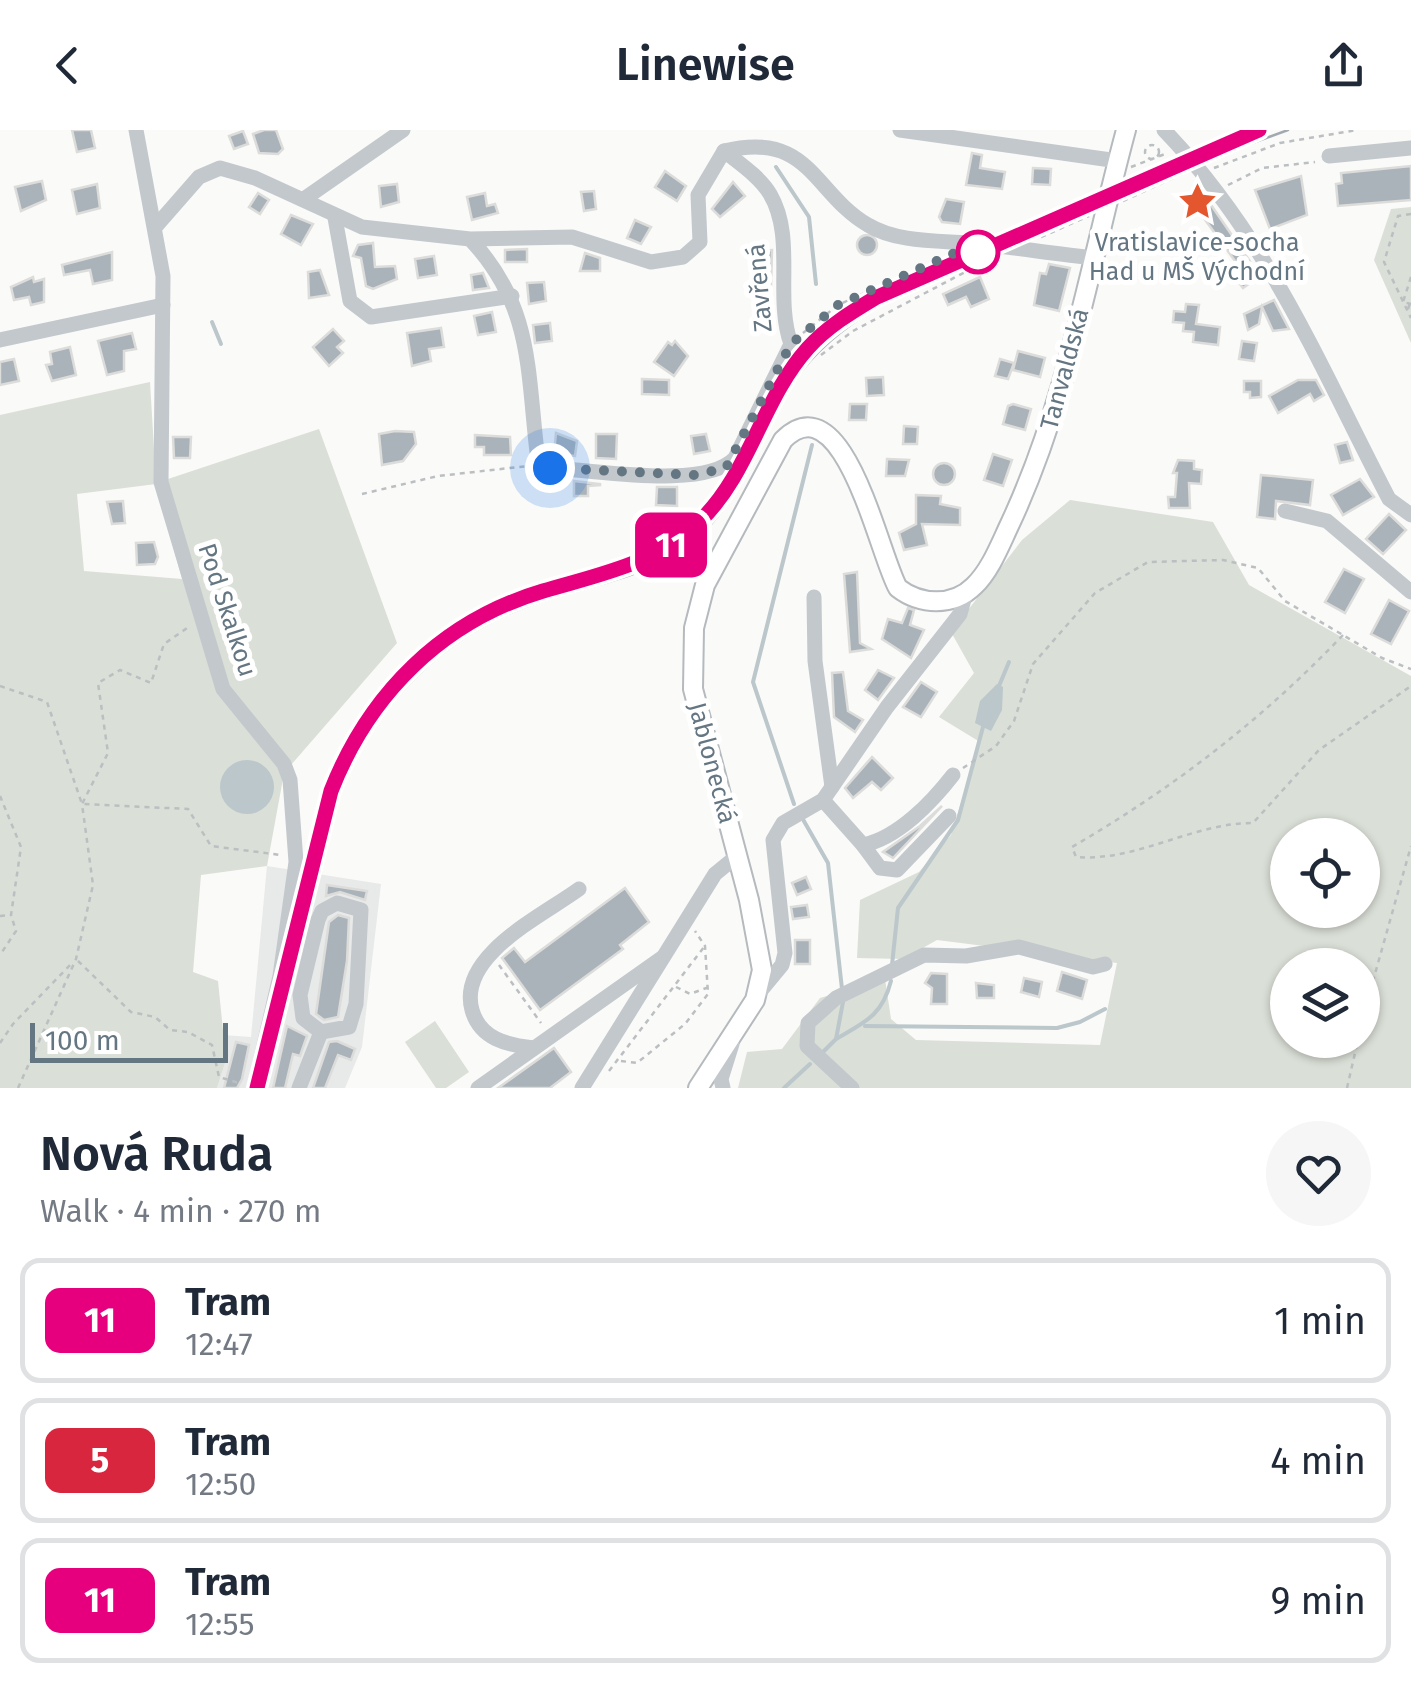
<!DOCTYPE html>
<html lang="en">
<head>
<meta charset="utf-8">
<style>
	:root { --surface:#fff; --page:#f6f6f7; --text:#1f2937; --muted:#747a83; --line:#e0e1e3 }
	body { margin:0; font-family:"Fira Sans",sans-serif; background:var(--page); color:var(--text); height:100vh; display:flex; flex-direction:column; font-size:38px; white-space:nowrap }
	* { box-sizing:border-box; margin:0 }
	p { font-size:32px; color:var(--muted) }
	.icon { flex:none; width:55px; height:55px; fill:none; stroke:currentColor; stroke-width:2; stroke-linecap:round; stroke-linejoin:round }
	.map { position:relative; height:958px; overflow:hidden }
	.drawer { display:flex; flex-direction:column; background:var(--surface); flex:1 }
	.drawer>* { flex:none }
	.badge { padding:0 20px; border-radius:15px; font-size:35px; line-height:65px }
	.controls { position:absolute; left:1270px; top:688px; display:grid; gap:20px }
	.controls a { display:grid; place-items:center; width:110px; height:110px; border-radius:50%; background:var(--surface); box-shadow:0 2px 8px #0004; font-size:50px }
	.scale { position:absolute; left:30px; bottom:25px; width:198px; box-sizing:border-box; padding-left:10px; border:5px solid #657683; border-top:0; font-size:28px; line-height:35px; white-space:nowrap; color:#657683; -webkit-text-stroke:8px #fff; paint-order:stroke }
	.you { position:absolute; width:50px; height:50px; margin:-25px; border:8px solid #fff; border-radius:50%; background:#1a73e8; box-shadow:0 0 0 15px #1a73e833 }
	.map>.badge { position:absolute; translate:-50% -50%; box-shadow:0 0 0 5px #fff }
	.round { display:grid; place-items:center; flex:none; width:105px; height:105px; border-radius:52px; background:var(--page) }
	.summary { display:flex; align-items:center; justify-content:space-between; height:170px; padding:0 40px }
	h1 { font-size:48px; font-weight:600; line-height:75px }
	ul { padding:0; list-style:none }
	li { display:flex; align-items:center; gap:30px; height:125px; margin:0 20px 15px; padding:0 20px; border:5px solid var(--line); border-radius:20px }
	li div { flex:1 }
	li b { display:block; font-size:38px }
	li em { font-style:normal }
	li .badge { min-width:110px; font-weight:700; text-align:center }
	header { display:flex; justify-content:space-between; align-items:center; height:130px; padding:0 40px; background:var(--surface); font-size:45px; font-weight:600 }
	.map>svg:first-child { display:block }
</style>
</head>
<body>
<header><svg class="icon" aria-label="back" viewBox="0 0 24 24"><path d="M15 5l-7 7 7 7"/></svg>Linewise<svg class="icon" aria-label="share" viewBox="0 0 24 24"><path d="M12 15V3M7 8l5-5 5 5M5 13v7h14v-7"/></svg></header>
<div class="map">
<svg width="1411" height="958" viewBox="0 0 1411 958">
	<rect width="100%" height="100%" fill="#fafaf8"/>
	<polygon fill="#e8e9e9" points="267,736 381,754 362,917 345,958 217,958 226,930 223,905 251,907"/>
	<g fill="#dadfd7" fill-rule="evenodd">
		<polygon points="1411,77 1411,213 1374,130 1391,79"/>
		<path d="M150,252L156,353L319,299L397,513L284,643L267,736L201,745L193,842L218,851L226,930L217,958H0V285ZM156,354L182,449L84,441L77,364Z"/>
		<path d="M1070,370L1213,392L1249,455L1411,546V958H738L747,922L782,919L820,868L885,849L891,889L916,910L1100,915L1117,833L937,810L903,829L857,828L860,770L919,742L951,705L980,612L939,587L974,543L951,502L1022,410ZM1288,705H1362V780H1288ZM1288,835H1362V910H1288Z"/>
		<polygon points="435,891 469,942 446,958 436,958 405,912"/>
	</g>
	<g fill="#bbc7cb">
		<polygon points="997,554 1003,557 1002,580 991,601 975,593 980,571"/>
		<circle cx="247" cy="657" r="27"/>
	</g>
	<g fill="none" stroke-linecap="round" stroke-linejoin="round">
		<g stroke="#bbc7cb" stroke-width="4">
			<polyline points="776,37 809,87 816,154"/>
			<polyline points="212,192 221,214"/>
			<polyline points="999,556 1009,532"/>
			<polyline points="794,674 753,552 812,315"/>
			<polyline points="801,686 828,733 842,859"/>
			<polyline points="892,835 898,778 958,690 983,597"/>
			<polyline points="865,896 1057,898 1080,892 1105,879"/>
			<path d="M836,909C865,892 882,886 891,851"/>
			<polyline points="820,925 836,909 843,872"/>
			<polyline points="784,958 810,934"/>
		</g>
	</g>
	<g fill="#aab3b9" stroke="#dcdcda" stroke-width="2.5">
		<polygon points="72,0 91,0 95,18 77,22"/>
		<polygon points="264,0 276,0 283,19 278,24 259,23 253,4"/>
		<polygon points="243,1 248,14 234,19 229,6"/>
		<polygon points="972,23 982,25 980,38 1005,42 1002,59 966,55"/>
		<polygon points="1411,36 1411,70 1338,76 1336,54 1342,53 1341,43"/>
		<polygon points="1033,38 1051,39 1050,55 1032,54"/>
		<polygon points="665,41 686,56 677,71 655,57"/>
		<polygon points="1301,46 1307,85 1270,99 1255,60"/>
		<polygon points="42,51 46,70 21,81 15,57"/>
		<polygon points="733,52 745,66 720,87 712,79"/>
		<polygon points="97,54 100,78 77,84 72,60"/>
		<polygon points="397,54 399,72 381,77 379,56"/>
		<polygon points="594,61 596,79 584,81 581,62"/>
		<polygon points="258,63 269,70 260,84 249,77"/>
		<polygon points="485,63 487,76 495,74 498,83 472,90 467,67"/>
		<polygon points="946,69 964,72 960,94 942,92 939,87"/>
		<polygon points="1209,72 1260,146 1243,158 1236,149 1238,135 1198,80"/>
		<polygon points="291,85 313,94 301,115 281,104"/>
		<polygon points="635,90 651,97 641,114 627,108"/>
		<circle cx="867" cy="115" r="10"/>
		<polygon points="373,113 375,137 395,136 397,149 373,159 366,156 361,128 353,126 358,115"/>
		<polygon points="527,119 527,132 505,132 505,120"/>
		<polygon points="772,120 770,192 763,192 756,188 762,165 756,121"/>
		<polygon points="112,122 112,150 93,154 90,140 64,145 62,135"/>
		<polygon points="585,123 600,128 600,141 580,141"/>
		<polygon points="434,126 437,145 418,148 415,129"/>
		<polygon points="1049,134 1070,138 1059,181 1034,175 1040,143 1046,144"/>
		<polygon points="320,140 329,165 309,168 308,142"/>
		<polygon points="483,143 489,158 473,160 471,145"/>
		<polygon points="33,147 34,152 44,149 44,172 31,175 29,167 14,170 11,157"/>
		<polygon points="980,147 989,169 971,177 966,167 948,175 943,164"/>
		<polygon points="544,152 546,171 529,174 527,153"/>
		<polygon points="1274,170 1289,199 1273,201 1262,177 1259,194 1248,200 1244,184"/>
		<polygon points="1186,174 1199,175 1196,194 1220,197 1218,215 1193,212 1194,202 1183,201 1184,193 1173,192 1174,181 1185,182"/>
		<polygon points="492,182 496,202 478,205 474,186"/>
		<polygon points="550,193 552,211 535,213 533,195"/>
		<polygon points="441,198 444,217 429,219 431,231 412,236 407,203"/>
		<polygon points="333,199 344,211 337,217 343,223 329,236 313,217"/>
		<polygon points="132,203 136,219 124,221 124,241 107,245 98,211"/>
		<polygon points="675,211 688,226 674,246 654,232 668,212 672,215"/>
		<polygon points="1242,211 1257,213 1254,231 1239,229"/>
		<polygon points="70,217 76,245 52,251 46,235 52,234 50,222"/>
		<polygon points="1018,221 1045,228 1040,247 1013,240"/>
		<polygon points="14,229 19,251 0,255 0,232"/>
		<polygon points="1000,229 1014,233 1008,249 995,246"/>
		<polygon points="883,247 884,265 867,266 866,248"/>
		<polygon points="642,249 669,250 669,265 642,264"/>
		<polygon points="1298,250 1316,250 1324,265 1314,271 1310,264 1278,283 1269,266"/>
		<polygon points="1244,251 1261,251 1261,267 1250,268 1250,262 1244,262"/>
		<polygon points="850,274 867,274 866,290 849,290"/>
		<polygon points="1013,274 1031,279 1025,300 1003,294 1008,276"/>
		<polygon points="904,296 918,297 917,314 903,314"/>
		<polygon points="395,301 414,302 416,314 403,331 382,335 379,304"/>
		<polygon points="556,303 577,311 575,326 554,324"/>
		<polygon points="596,304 617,304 616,329 596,328"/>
		<polygon points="706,304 710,321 694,324 691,306"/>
		<polygon points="475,305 510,307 511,325 484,325 484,317 475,317"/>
		<polygon points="173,307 191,307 190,328 174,328"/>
		<polygon points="1347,312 1353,330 1340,333 1335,315"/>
		<polygon points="993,324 1012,330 1003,356 984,350"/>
		<polygon points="887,329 909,330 905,346 886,346"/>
		<polygon points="1178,330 1194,331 1194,339 1202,340 1201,354 1189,353 1190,378 1169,378 1168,367 1175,367 1177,343 1173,343"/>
		<circle cx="944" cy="344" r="11"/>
		<polygon points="1261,345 1313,350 1310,375 1276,371 1275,389 1257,387"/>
		<polygon points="1360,349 1374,367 1343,385 1331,365"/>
		<polygon points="574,351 600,354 600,355 588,356 588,366 574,366"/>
		<polygon points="657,357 677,357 677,376 656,375"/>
		<polygon points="916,365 941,366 940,374 960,378 960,395 922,394 927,415 904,420 899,403 916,394"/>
		<polygon points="123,371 125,393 112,394 107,372"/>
		<polygon points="1389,384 1406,400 1383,424 1366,409"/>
		<polygon points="154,412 158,427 155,434 137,435 136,413"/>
		<polygon points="1344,439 1364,449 1345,483 1325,472"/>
		<polygon points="857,442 860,513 871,519 850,522 844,444"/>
		<polygon points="1389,470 1409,481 1391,514 1371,504"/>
		<polygon points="908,478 914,480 910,495 924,500 911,528 882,509 888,489 902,493"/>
		<polygon points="878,540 894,548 878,570 865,560"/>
		<polygon points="843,542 848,581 863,590 855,602 834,587 832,543"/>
		<polygon points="921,552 937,562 921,587 903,577"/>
		<polygon points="872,627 893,648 881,660 872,652 853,668 845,658"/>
		<polygon points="942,676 893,728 883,722 920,696"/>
		<polygon points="806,747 811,759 797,765 792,753"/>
		<polygon points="327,755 367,761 365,770 340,762 326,766"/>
		<polygon points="625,758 649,792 620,815 623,819 540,880 502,828 514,818 525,832"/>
		<polygon points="807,775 809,787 793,789 791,777"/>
		<polygon points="338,785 349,788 347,831 338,887 324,890 316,884 329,792"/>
		<rect x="795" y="810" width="15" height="24"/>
		<polygon points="1062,842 1087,850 1082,869 1057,861"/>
		<polygon points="931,843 947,844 947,874 931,874 932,858 925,853"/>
		<polygon points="1024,848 1042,852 1039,867 1021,862"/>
		<polygon points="976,853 994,855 994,868 977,868"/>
		<polygon points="287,896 307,906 300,926 293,924 285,958 273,958"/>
		<polygon points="337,911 355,919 351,930 338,925 325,958 313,958 329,912"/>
		<polygon points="236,912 249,915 242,949 237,958 224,958"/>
		<polygon points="554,918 571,942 550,958 498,958"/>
	</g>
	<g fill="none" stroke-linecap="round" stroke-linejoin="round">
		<defs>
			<path id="major" d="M698,958L755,870L762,840L749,770L693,559L694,498L705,455L783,310C844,249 879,426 898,458C920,475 953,477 974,456C990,441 1000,415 1009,396C1068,271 1090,133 1126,0"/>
		</defs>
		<use href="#major" stroke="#b5babe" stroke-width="22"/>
		<g stroke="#bbbfc2" stroke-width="2.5" stroke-dasharray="5 5" stroke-linecap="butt">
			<circle cx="1152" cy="22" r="7"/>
			<polyline points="1131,37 1165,24"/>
			<polyline points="1214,38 1280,13 1357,0"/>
			<polyline points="1228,55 1262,38 1315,32"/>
			<polyline points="1123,71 1184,43"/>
			<polyline points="1411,84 1398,86 1384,132 1411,188"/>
			<polyline points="1041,107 1089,86"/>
			<polyline points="1411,147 1403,172 1411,174"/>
			<polyline points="1408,179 1411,170"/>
			<polyline points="803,203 838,175 945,127"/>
			<polyline points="821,225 853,201 988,130"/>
			<polyline points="362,364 438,346 528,336"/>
			<path d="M1343,505C1263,589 1172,659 1072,717L1076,727C1137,732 1192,693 1253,693L1319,620L1411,556"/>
			<polyline points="0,556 47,572 82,674 188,679 211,716 281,725"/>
			<polyline points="963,638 996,616 1014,591 1033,534 1095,463 1148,432 1223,430 1258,438 1285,471 1382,528 1411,539"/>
			<polyline points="0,666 21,717 11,785 16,801 0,825"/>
			<polyline points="0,786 9,785"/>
			<polyline points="78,831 131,882 155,887 170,900 188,902 212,915 219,947 239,953"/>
			<polyline points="499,835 541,893"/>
			<polyline points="676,857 690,864 709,857"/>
			<polyline points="1362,890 1411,716"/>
			<polyline points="0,913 13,894 72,833"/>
			<polyline points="621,931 637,933 685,894 708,864 705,816 695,801"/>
			<polyline points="609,941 704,817"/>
			<polyline points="18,958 76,829 93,755 82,674 108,623 98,553 120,540 151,553 164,514 190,496"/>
			<polyline points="1347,958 1358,910"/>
		</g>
		<g stroke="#c3c8cc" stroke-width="15">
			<polyline points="136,0 163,146 161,352 223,559 284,634 290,650 296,732 280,846 254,958"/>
			<polyline points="900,0 1118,31"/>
			<path d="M1164,0C1269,109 1320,237 1389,369L1411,385"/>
			<path d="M724,21C810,0 813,63 868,95C899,114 945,110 980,114C1018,118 1056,124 1094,128"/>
			<polyline points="1329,26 1411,18"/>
			<polyline points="304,69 403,0"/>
			<polyline points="335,88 350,171 371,187 512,166"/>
			<path d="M157,95L199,47L220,38L255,48L362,97L470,109L572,107L651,132L683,127L700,112L698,65L724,21C739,33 760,47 770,64C796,108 774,167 791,214L735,328C706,359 603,341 562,339L550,337L537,322C527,237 532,175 470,109"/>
			<polyline points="0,210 163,175"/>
			<polyline points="1285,381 1327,391 1411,462"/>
			<polyline points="814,467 815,531 832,657"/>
			<path d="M823,670L863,715C898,708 932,672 953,645"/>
			<polyline points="863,715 880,738 897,740 949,686"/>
			<polygon points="337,773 361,780 356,874 349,897 321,902 303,888 300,865 318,790 322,781"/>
			<polyline points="758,864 782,835 785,823 773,710 783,693 823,670 887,577 960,484 966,462"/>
			<path d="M534,918C507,915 480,909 472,880C457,826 542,786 579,759"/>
			<polyline points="299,958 321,902"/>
			<polyline points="478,958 663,827"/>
			<polyline points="582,958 715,744 737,726"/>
			<polyline points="723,958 721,949 732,914"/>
			<polyline points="852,958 807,916 808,893 836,868 924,825 966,826 1019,817 1093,837 1105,834"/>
		</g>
		<use href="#major" stroke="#fff" stroke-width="18"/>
		<path stroke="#a2aab0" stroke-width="2.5" d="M266,958L339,664C375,572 447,501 542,471C593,455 648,447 691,413C743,372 757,307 793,253C814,221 844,198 877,177L1170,43L1288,0"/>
	</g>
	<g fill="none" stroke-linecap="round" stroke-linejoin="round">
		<defs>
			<path id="line" d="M257,958L331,661C369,564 442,491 543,461C600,444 656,434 700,391C750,343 762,269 808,218C827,197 850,183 875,168L1259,0"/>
		</defs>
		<use href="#line" stroke="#fff" stroke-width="22"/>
		<use href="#line" stroke="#e6007e" stroke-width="15"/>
		<polyline stroke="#657683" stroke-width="10" stroke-dasharray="0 18" points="550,338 694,345 726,338 791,214 838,175 977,113 978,122"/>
	</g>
	<defs>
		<symbol id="sight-bare" viewBox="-9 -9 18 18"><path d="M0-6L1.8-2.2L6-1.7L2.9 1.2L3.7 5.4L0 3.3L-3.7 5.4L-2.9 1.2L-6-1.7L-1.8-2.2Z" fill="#e4572e" stroke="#fff" stroke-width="2.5" paint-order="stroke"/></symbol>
	</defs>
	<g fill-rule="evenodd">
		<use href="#sight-bare" x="1170" y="44" width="55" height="55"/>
	</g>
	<circle fill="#fff" stroke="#e6007e" stroke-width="5" cx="978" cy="122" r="20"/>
	<g text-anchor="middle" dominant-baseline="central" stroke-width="10" stroke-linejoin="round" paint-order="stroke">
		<g font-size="25" fill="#657683" stroke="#fff">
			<text x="1197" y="113">Vratislavice-socha<tspan x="1197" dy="29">Had u MŠ Východní</tspan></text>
		</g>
		<g font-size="25" fill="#657683" stroke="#fff">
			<text transform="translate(760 158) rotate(-95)">Zavřená</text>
			<text transform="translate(1065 239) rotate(-75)">Tanvaldská</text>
			<text transform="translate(227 480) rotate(72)">Pod Skalkou</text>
			<text transform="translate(712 633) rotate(75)">Jablonecká</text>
		</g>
	</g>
</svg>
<div class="controls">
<a><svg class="icon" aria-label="locate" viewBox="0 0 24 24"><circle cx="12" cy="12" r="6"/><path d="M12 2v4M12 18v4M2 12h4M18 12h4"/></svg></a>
<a><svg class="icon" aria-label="layers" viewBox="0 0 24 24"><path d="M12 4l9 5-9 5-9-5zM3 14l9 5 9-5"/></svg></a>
</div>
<div class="scale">100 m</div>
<div class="you" style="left:550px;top:338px"></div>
<b class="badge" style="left:671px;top:415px;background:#e6007e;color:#fff">11</b>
</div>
<section class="drawer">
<div class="summary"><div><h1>Nová Ruda</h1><p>Walk · 4 min · 270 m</p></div><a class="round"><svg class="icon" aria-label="heart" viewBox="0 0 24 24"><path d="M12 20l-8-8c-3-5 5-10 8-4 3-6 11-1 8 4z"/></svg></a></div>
<ul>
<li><span class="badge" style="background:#e6007e;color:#fff">11</span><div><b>Tram</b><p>12:47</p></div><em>1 min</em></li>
<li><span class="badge" style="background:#d7263d;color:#fff">5</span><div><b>Tram</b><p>12:50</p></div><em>4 min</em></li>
<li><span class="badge" style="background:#e6007e;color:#fff">11</span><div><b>Tram</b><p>12:55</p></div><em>9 min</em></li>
</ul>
</section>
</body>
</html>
